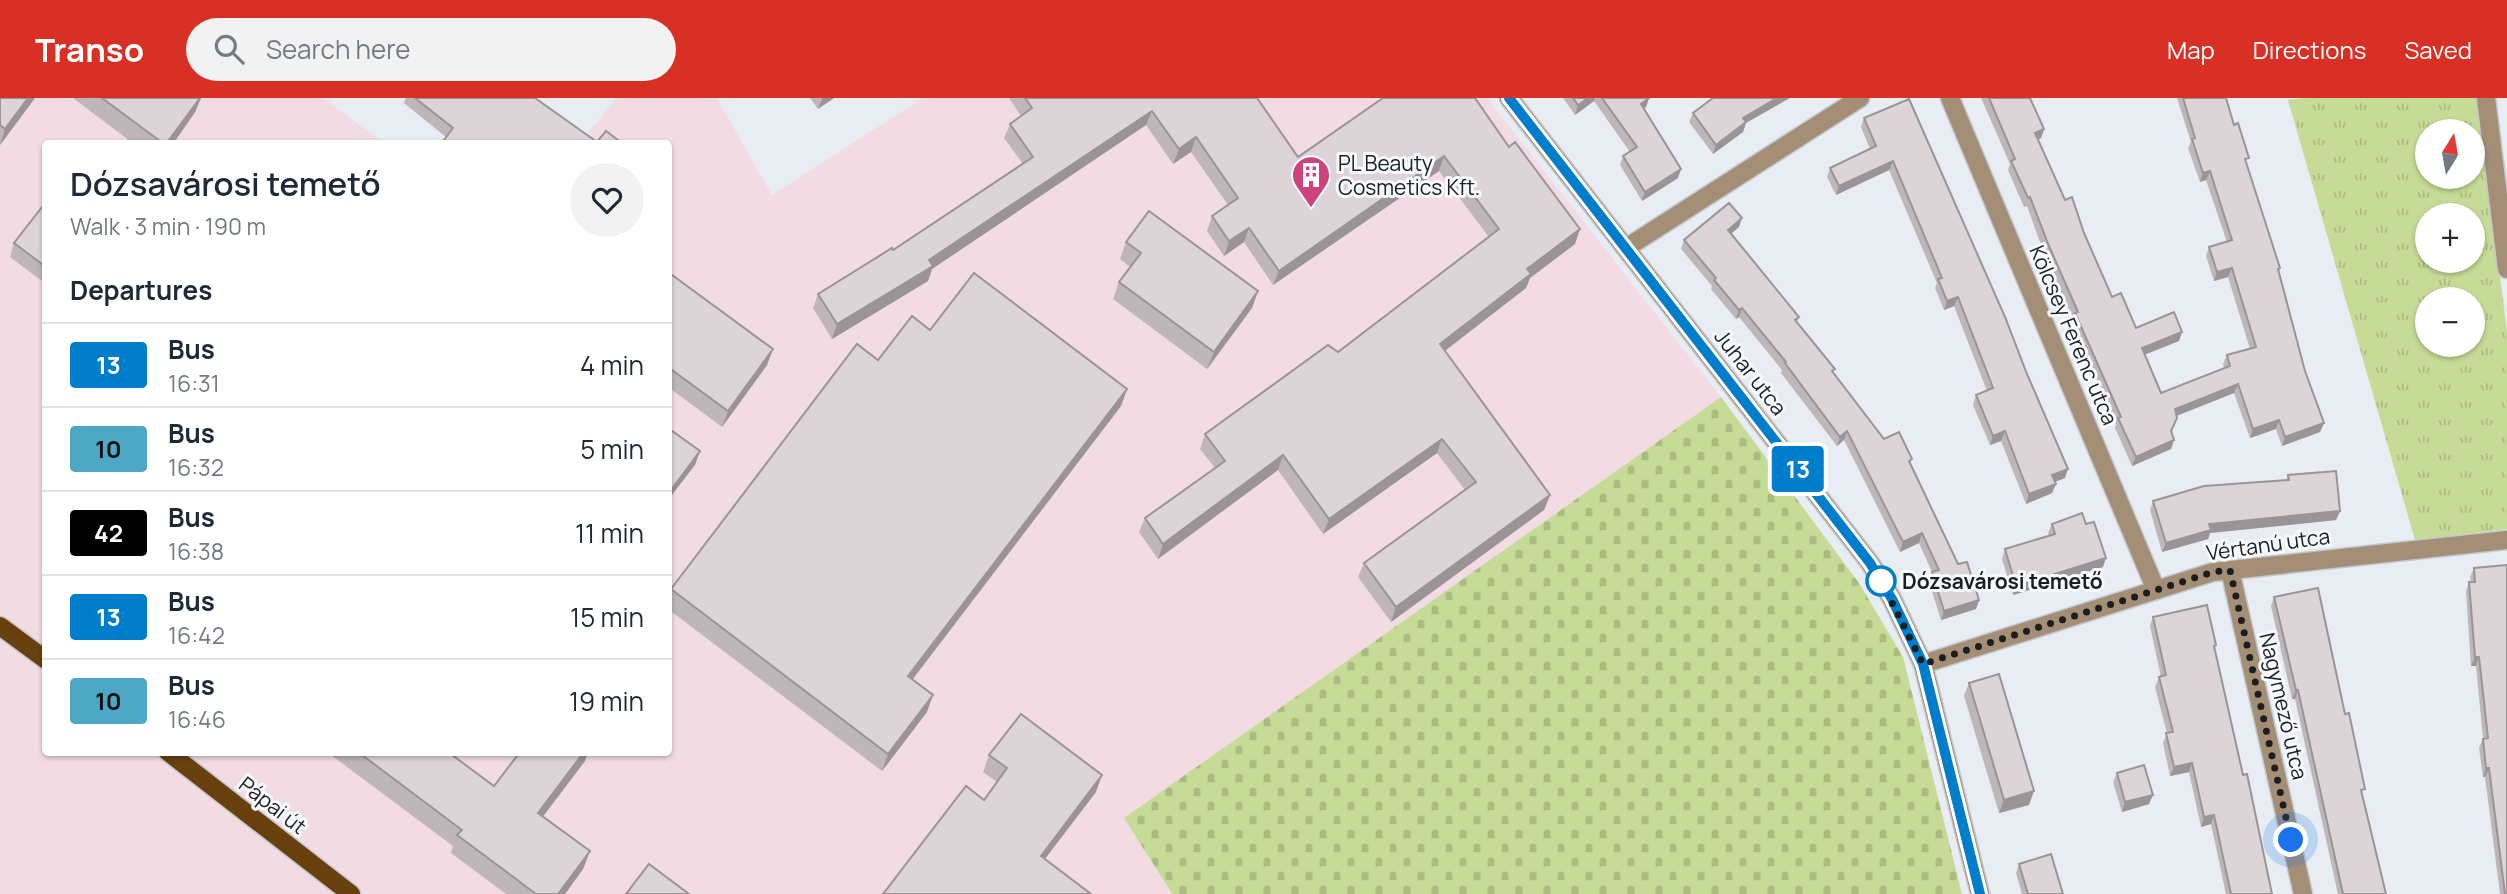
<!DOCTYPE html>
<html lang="en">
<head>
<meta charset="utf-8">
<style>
	:root { --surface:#fff; --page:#f2f2f3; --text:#1f2937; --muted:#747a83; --line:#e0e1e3; --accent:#d93025 }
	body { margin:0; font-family:Manrope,sans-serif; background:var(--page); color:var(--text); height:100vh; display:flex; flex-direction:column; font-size:26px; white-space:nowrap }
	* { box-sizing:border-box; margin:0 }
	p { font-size:23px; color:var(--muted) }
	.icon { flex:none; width:38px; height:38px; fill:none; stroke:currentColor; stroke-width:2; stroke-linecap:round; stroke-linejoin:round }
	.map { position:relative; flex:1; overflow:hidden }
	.details { position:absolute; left:42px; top:42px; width:630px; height:616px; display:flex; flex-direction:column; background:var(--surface); border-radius:7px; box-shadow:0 2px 5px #0004 }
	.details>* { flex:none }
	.badge { padding:0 14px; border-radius:5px; font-size:24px; line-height:46px }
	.needle { width:46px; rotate:11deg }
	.buttons { position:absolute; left:2415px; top:21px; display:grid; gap:14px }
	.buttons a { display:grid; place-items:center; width:70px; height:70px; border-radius:50%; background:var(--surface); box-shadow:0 2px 5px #0004; font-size:35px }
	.you { position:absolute; width:35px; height:35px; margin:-18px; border:5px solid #fff; border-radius:50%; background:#1a73e8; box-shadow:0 0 0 10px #1a73e833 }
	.map>.badge { position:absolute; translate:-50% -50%; box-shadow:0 0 0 4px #fff }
	h2 { padding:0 28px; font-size:26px; line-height:63px }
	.round { display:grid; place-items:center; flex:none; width:74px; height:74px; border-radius:37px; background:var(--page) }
	.headline { display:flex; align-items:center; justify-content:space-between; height:119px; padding:0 28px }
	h1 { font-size:33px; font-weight:600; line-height:52px }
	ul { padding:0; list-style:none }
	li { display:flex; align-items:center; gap:21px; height:84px; padding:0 28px; border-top:2px solid var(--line) }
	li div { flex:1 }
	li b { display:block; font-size:26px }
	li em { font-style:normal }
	li .badge { min-width:77px; font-weight:700; text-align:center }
	header { display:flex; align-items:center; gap:42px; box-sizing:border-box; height:98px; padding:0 35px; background:var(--accent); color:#fff }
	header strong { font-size:33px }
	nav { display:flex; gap:38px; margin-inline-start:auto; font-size:24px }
	.search { width:490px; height:63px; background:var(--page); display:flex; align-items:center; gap:18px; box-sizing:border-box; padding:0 24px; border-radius:38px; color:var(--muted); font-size:26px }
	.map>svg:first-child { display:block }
</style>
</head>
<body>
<header>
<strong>Transo</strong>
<div class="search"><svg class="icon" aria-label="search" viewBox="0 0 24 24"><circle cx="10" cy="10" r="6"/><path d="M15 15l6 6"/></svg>Search here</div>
<nav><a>Map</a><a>Directions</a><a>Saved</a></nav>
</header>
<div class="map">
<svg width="2507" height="796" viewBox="0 0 2507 796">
	<defs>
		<pattern id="cemetery-stones" width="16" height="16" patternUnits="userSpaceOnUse" patternTransform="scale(1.75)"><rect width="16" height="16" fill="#c6dc96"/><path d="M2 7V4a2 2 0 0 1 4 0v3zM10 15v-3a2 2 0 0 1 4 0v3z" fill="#aabc81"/></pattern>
		<pattern id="park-tufts" width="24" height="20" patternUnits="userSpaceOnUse" patternTransform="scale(1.75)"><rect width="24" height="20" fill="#c6dc96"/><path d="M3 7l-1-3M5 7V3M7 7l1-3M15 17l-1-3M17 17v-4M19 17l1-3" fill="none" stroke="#aabc81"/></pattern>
	</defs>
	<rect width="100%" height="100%" fill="#e7edf3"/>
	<polygon fill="#f3dbe4" points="0,0 323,0 384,45 46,46 46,654 668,654 668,46 579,45 617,0 717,0 772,97 923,0 1487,0 1721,299 1124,720 1171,796 0,796"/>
	<polygon fill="url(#cemetery-stones)" points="1721,299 1859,485 1903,559 1962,796 1172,796 1124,720"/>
	<path fill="url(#park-tufts)" fill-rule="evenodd" d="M2305,0H2478L2507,234V431L2415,442L2288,2ZM2427,33H2473V79H2427ZM2427,117H2473V163H2427ZM2427,201H2473V247H2427Z"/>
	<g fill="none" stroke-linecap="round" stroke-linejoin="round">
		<defs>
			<g id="minor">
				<polyline points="1509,0 1870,465 1892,501 1923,566 1980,796"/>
				<polyline points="1950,0 2156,492"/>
				<polyline points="2486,0 2507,171"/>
				<polyline points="1626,150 1860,0"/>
				<polyline points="2230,472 2303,796"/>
				<polyline points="1923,566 2213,474 2507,442"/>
			</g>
			<g id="major">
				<polyline points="0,528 46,562"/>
				<polyline points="168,654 351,796"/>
			</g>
		</defs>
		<use href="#minor" stroke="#c2c8cd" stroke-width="21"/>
		<use href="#major" stroke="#c2c8cd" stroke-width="21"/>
		<use href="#minor" stroke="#a58e76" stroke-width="18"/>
		<use href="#major" stroke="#68400d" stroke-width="18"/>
	</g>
	<g fill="#beb6b9">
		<polygon points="0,0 35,0 0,47"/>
		<polygon points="73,0 201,0 195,14 173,46 134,46"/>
		<polygon points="406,0 535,0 597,44 623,46 446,39 404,5"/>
		<polygon points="810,0 834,0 818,11"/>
		<polygon points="1009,0 1257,0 1298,59 1383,0 1575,146 1530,180 1526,190 1445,253 1550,397 1544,412 1391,524 1358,479 1364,465 1465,392 1437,355 1323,436 1278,372 1158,461 1139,434 1145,420 1215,370 1200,351 1205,336 1338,254 1489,139 1439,73 1273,187 1244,144 1224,158 1207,133 1212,118 1228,107 1191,54 1173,66 1146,27 932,171 928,183 832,241 813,210 818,196 893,152 1023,66 1004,40 1010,26 1021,18"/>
		<polygon points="1563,0 1649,0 1646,9 1644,11 1678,80 1642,103 1620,67 1623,58 1630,54 1594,3 1575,17"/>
		<polygon points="1981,0 2030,0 2044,31 2041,40 2038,42 2065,102 2084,135 2112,199 2136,230 2179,243 2145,256 2161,295 2224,270 2223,266 2227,257 2250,251 2228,179 2214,183 2206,158 2209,149 2227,144 2206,82 2200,84 2188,50 2191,44 2177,0 2226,0 2280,170 2279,174 2305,273 2324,325 2320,334 2282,348 2276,331 2250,340 2234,295 2176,318 2177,320 2171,334 2174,342 2171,351 2132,368 2115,330 2116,326 2072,224 2073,220 2045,158 2027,108 2024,109 2008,72 2010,66"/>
		<polygon points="1909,1 2065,380 2055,384 2052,395 2026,406 2001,343 1990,347 1973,307 1976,297 1987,293 1954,208 1944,212 1935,190 1937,185 1889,72 1836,97 1827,79 1830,70 1870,51 1861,29 1864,20"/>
		<polygon points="1693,15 1746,25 1743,34 1713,56 1689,24"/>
		<polygon points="46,104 46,186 10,159 14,145"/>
		<polygon points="1739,129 1731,135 1799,219 1797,224 1834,275 1884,341 1912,361 1910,366 1958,466 1979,502 1976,511 1941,522 1929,484 1932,474 1919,445 1900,454 1844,342 1837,348 1781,275 1782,272 1739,219 1736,221 1711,191 1712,188 1681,151 1684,142"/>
		<polygon points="1126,144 1258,193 1252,210 1207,271 1113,201 1119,184 1130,169 1120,161"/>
		<polygon points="668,174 767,267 722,329 668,289"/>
		<polygon points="930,232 1127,291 1121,308 913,581 927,614 882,673 668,511 668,497 671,491 878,262"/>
		<polygon points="2288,377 2340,413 2336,422 2210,435 2208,441 2162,454 2150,412 2153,403 2286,382"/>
		<polygon points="2052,426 2103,469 2013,497 2002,461 2005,451 2049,438 2048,435"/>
		<polygon points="2474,470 2507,796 2500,796 2485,679 2483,679 2479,650 2483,640 2476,568 2471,568 2466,493 2469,484 2471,484 2470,479"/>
		<polygon points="2274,499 2363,698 2386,796 2338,796 2295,601 2292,601 2271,508"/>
		<polygon points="2153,519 2216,547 2214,552 2243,677 2272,796 2226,796 2211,726 2201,729 2189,674 2170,678 2163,645 2167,635 2155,589 2159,579 2161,579 2150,528"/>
		<polygon points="1969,585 2029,707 1999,715 1964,598"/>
		<polygon points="327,654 448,654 494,688 585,663 543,718 590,753 583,771 565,796 506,796 451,755 453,748"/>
		<polygon points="989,657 1096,694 1045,761 883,796 984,702 997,684 983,674"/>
		<polygon points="2117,675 2149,706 2122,714 2113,684"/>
		<polygon points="2019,766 2063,796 2022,796 2016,775"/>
	</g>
	<g fill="#9b9496">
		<polygon points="28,0 35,0 0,47 5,31"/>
		<polygon points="200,0 201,0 195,14 173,46 166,46"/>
		<polygon points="822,0 834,0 818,11 822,1"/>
		<polygon points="1588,0 1595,0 1594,3 1575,17 1578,7"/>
		<polygon points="1649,0 1646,9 1637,15 1641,6"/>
		<polygon points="1777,0 1790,0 1746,25 1743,34 1713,56 1716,47 1743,20"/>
		<polygon points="1152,13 1146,27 932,171 928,183 832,241 837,226 929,162"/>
		<polygon points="2044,31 2041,40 2031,45 2035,35"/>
		<polygon points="1196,39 1191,54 1173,66 1179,51"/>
		<polygon points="1444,58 1439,73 1273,187 1279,173"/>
		<polygon points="1893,63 1889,72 1836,97 1839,88"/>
		<polygon points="1681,71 1678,80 1642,103 1645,94"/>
		<polygon points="2210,73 2206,82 2200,84 2203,75"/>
		<polygon points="1742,120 1739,129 1725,141 1728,132"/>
		<polygon points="1249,130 1244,144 1224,158 1229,143"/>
		<polygon points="1580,131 1575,146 1530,180 1526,190 1434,261 1440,246 1527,171"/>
		<polygon points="2232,170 2228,179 2214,183 2217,174"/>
		<polygon points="1258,193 1252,210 1207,271 1214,254"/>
		<polygon points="1958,199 1954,208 1944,212 1947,203"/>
		<polygon points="1742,210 1739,219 1736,221 1739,212"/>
		<polygon points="2182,234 2179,243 2139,259 2142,250"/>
		<polygon points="773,251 767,267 722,329 728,313"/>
		<polygon points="2238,286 2234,295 2171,320 2175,311"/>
		<polygon points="1127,291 1121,308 902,595 908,578"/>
		<polygon points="2279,322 2276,331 2250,340 2253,331"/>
		<polygon points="2324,325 2320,334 2282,348 2285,339"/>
		<polygon points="1847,333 1844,342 1837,348 1840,339"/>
		<polygon points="2005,333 2001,343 1990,347 1993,338"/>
		<polygon points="1442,341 1437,355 1323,436 1329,421"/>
		<polygon points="2174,342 2171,351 2132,368 2136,359"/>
		<polygon points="700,353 695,367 668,402 668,396"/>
		<polygon points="1283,357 1278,372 1158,461 1163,446"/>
		<polygon points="2068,371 2065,380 2049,386 2052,377"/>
		<polygon points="2056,386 2052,395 2026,406 2029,396"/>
		<polygon points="1550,397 1544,412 1391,524 1396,509"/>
		<polygon points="2340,413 2336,422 2210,435 2208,441 2162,454 2166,445 2209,426"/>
		<polygon points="1922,435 1919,445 1900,454 1903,444"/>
		<polygon points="2106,460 2103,469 2013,497 2016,488"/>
		<polygon points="1979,502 1976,511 1941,522 1944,513"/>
		<polygon points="2475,559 2479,559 2476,568 2471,568"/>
		<polygon points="2296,592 2298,592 2295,601 2292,601"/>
		<polygon points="933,597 927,614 882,673 888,656"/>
		<polygon points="584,654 588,654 585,663 532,733 538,715"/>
		<polygon points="2192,665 2189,674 2170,678 2174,669"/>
		<polygon points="2486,670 2489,670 2485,679 2483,679"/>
		<polygon points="1102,677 1096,694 1034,775 1041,758"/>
		<polygon points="2034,693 2029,707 1999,715 2004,702"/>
		<polygon points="2153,697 2149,706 2122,714 2125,704"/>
		<polygon points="2214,717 2211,726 2201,729 2204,719"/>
		<polygon points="590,753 583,771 565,796 558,796"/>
	</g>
	<g fill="#ddd4d7" stroke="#9b9496" stroke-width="2">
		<polygon points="0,0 28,0 5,31 0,27"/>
		<polygon points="102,0 200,0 166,46 164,46"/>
		<polygon points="415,0 535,0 597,44 606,33 623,46 441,46 453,30"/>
		<polygon points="1025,0 1257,0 1298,59 1383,0 1475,0 1509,49 1515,44 1580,131 1527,171 1531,176 1440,246 1550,397 1396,509 1364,465 1476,384 1442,341 1329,421 1283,357 1163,446 1145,420 1225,363 1205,336 1328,247 1338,254 1499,131 1444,58 1279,173 1249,130 1229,143 1212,118 1238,100 1196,39 1179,51 1152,13 929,162 933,168 837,226 818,196 892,150 893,152 1033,59 1010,26 1032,10"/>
		<polygon points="1573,0 1588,0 1578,7"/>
		<polygon points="1602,0 1649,0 1641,6 1681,71 1645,94 1623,58 1637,49"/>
		<polygon points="1713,0 1777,0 1743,20 1746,24 1716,47 1693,15"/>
		<polygon points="1989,0 2030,0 2044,31 2035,35 2065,102 2072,99 2084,135 2112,199 2121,195 2136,230 2174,214 2182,234 2142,250 2161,295 2230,268 2227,257 2256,249 2232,170 2217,174 2209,149 2232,142 2210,73 2203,75 2192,41 2195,40 2183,0 2226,0 2234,27 2238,25 2249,60 2245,61 2280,170 2278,171 2305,273 2324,325 2285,339 2279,322 2253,331 2238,286 2175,311 2177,320 2171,333 2174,342 2136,359 2118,320 2121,319 2075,215 2078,214 2049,148 2030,99 2028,100 2011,63 2015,61"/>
		<polygon points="1909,1 2005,219 2027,276 2068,371 2052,377 2056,386 2029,396 2005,333 1993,338 1976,297 1993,290 1958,199 1947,203 1938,181 1942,180 1893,63 1839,88 1830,70 1876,48 1864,20"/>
		<polygon points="46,104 46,169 14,145"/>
		<polygon points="1729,105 1742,120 1728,132 1799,219 1795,222 1835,271 1832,273 1884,341 1899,334 1912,361 1909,363 1958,466 1967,464 1979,502 1944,513 1932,474 1939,472 1922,435 1903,444 1847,333 1840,339 1785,265 1786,264 1742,210 1739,212 1714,182 1716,180 1684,142"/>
		<polygon points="1149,113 1258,193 1214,254 1119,184 1141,155 1126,144"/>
		<polygon points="668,174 773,251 728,313 668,269"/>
		<polygon points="974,175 1127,291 908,578 933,597 888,656 671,491 857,246 878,262 912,218 930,232"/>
		<polygon points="668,330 700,353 668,396"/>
		<polygon points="2336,373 2340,413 2209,426 2211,432 2166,445 2153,403 2204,388 2289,382 2288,377"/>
		<polygon points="2082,415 2086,426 2094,424 2106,460 2016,488 2005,451 2055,436 2052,426"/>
		<polygon points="2507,467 2507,796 2505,796 2489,670 2486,670 2483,641 2488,640 2479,559 2475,559 2469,484 2475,484 2474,470"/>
		<polygon points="2318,490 2345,616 2349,615 2365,691 2361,692 2386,796 2343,796 2298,592 2296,592 2274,499"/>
		<polygon points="2207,507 2216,547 2214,548 2243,677 2247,676 2272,796 2231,796 2214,717 2204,719 2192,665 2174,669 2166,635 2173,634 2159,579 2166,577 2153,519"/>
		<polygon points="1999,576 2034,693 2004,702 1969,585"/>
		<polygon points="1021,616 1102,677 1041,758 1091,796 883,796 966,688 984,702 1007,670 989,657"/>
		<polygon points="358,654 448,654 494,688 520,654 584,654 538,715 590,753 558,796 536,796 457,737 462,732"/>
		<polygon points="2144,667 2153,697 2125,704 2117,675"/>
		<polygon points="2051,756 2063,796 2028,796 2019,766"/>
		<polygon points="649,766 689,796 626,796"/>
	</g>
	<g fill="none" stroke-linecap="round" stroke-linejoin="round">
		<defs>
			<polyline id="line" points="1509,0 1870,465 1892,501 1923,566 1980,796"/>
		</defs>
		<use href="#line" stroke="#fff" stroke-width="16"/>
		<use href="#line" stroke="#007ecc" stroke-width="10"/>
		<polyline stroke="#1b1d1f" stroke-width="7" stroke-dasharray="0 12.6" points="1881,483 1923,566 2213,474 2230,472 2291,742"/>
	</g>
	<defs>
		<symbol id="building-pin" viewBox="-11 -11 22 30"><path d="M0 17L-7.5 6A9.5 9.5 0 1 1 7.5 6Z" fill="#cd447d" stroke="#f6faff"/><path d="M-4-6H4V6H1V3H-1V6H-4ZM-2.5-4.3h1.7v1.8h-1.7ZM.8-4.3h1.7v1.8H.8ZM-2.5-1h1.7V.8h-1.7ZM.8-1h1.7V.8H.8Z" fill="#fff"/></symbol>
	</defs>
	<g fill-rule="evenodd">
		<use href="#building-pin" x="1289" y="55" width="44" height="60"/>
	</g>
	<circle fill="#fff" stroke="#007ecc" stroke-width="3.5" cx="1881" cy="483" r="14"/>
	<g text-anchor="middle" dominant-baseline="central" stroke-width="6" stroke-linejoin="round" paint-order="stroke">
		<g font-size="21" fill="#1b1d1f" stroke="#f6faff" text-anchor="start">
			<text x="1338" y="65">PL Beauty<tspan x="1338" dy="24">Cosmetics Kft.</tspan></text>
		</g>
		<g font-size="21" fill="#1b1d1f" stroke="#f6faff">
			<text transform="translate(2074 237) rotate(67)">Kölcsey Ferenc utca</text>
			<text transform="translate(1751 274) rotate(52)">Juhar utca</text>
			<text transform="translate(2268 446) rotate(-8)">Vértanú utca</text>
			<text transform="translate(2284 608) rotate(77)">Nagymező utca</text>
			<text transform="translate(273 707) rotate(38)">Pápai út</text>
		</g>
		<g font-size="21" font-weight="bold" fill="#1b1d1f" stroke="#f6faff" text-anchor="start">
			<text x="1902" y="483">Dózsavárosi temető</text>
		</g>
	</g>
</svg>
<div class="buttons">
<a><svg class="needle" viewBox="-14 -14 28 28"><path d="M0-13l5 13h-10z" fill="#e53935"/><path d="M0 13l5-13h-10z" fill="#747a83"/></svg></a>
<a>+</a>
<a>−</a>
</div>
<div class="you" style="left:2291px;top:742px"></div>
<b class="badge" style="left:1798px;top:371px;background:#007ecc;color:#fff">13</b>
<section class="details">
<div class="headline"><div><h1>Dózsavárosi temető</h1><p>Walk · 3 min · 190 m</p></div><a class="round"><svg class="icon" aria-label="heart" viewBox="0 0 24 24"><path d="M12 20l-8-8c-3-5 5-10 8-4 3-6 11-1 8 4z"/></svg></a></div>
<h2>Departures</h2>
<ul>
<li><span class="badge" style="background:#007ecc;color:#fff">13</span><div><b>Bus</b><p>16:31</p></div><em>4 min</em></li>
<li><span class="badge" style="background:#4ea7c5;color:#111">10</span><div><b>Bus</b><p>16:32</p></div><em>5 min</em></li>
<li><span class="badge" style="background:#000;color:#fff">42</span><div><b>Bus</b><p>16:38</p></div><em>11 min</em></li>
<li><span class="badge" style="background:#007ecc;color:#fff">13</span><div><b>Bus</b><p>16:42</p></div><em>15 min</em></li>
<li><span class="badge" style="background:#4ea7c5;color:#111">10</span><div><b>Bus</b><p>16:46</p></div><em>19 min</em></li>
</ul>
</section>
</div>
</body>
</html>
